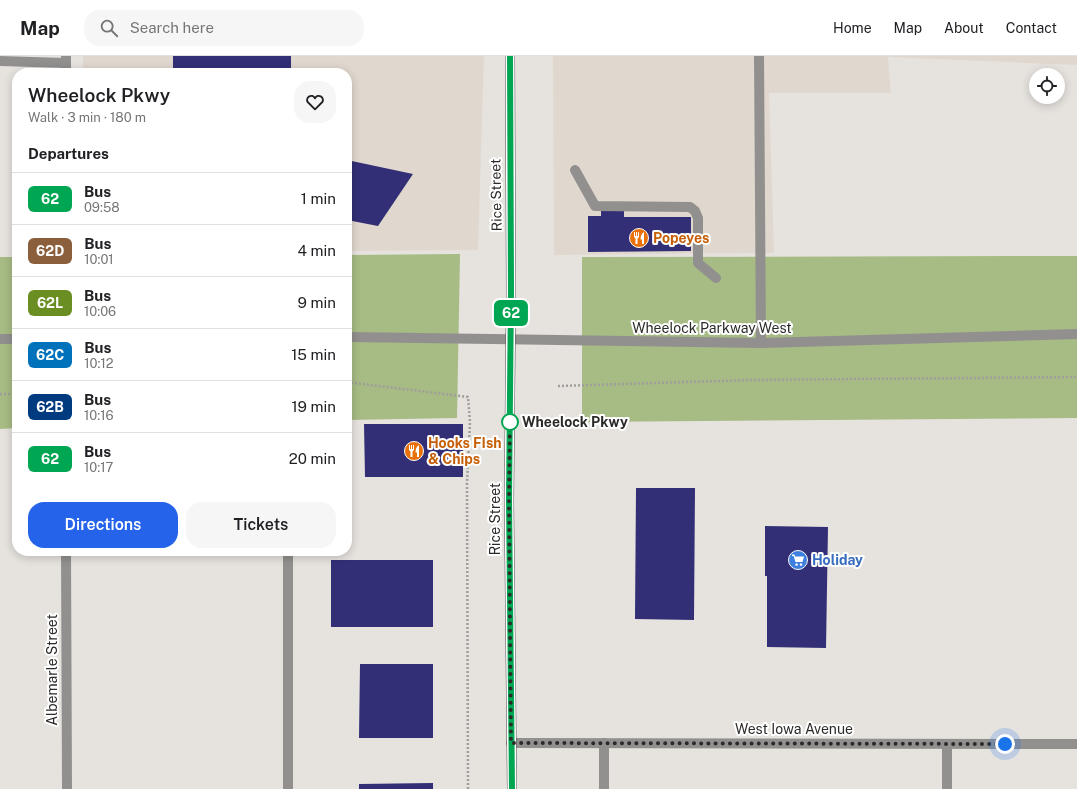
<!DOCTYPE html>
<html lang="en">
<head>
<meta charset="utf-8">
<style>
	:root { --surface:#fff; --page:#f6f6f6; --text:#202124; --muted:#757577; --line:#e0e0e0; --accent:#2563eb }
	body { margin:0; font-family:"Public Sans",sans-serif; background:var(--page); color:var(--text); height:100vh; display:flex; flex-direction:column; font-size:15px; white-space:nowrap }
	* { box-sizing:border-box; margin:0 }
	p { font-size:13px; color:var(--muted) }
	.icon { flex:none; width:22px; height:22px; fill:none; stroke:currentColor; stroke-width:2; stroke-linecap:round; stroke-linejoin:round }
	.map { position:relative; flex:1; overflow:hidden }
	.panel { position:absolute; left:12px; top:12px; width:340px; height:488px; display:flex; flex-direction:column; background:var(--surface); border-radius:16px; box-shadow:0 2px 10px #0003 }
	.panel>* { flex:none }
	.badge { padding:0 8px; border-radius:6px; font-size:14px; line-height:26px }
	.fabs { position:absolute; left:1029px; top:12px; display:grid; gap:8px }
	.fabs a { display:grid; place-items:center; width:36px; height:36px; border-radius:50%; background:var(--surface); box-shadow:0 2px 10px #0003; font-size:20px }
	.you { position:absolute; width:20px; height:20px; margin:-10px; border:3px solid #fff; border-radius:50%; background:#1a73e8; box-shadow:0 0 0 6px #1a73e833 }
	.map>.badge { position:absolute; translate:-50% -50%; box-shadow:0 0 0 2px #fff }
	h2 { padding:0 16px; font-size:15px; line-height:36px }
	.round { display:grid; place-items:center; flex:none; width:42px; height:42px; border-radius:16px; background:var(--page) }
	.headline { display:flex; align-items:center; justify-content:space-between; height:68px; padding:0 16px }
	h1 { font-size:19px; font-weight:600; line-height:30px }
	.primary-button { display:flex; gap:8px; margin-top:auto; padding:8px 16px }
	.primary-button a { flex:1; height:46px; border-radius:16px; background:var(--accent); color:#fff; font-size:16px; font-weight:600; line-height:46px; text-align:center }
	.primary-button a+a { background:var(--page); color:var(--text) }
	ul { padding:0; list-style:none }
	li { display:flex; align-items:center; gap:12px; height:52px; padding:0 16px; border-top:1px solid var(--line) }
	li div { flex:1 }
	li b { display:block; font-size:15px }
	li em { font-style:normal }
	li .badge { min-width:44px; font-weight:700; text-align:center }
	header { display:flex; align-items:center; gap:24px; box-sizing:border-box; height:56px; padding:0 20px; background:var(--surface); border-bottom:1px solid var(--line) }
	header strong { font-size:19px }
	nav { display:flex; gap:22px; margin-inline-start:auto; font-size:14px }
	.search { width:280px; height:36px; background:var(--page); display:flex; align-items:center; gap:10px; box-sizing:border-box; padding:0 14px; border-radius:16px; color:var(--muted); font-size:15px }
	.map>svg:first-child { display:block }
</style>
</head>
<body>
<header>
<strong>Map</strong>
<div class="search"><svg class="icon" aria-label="search" viewBox="0 0 24 24"><circle cx="10" cy="10" r="6"/><path d="M15 15l6 6"/></svg>Search here</div>
<nav><a>Home</a><a>Map</a><a>About</a><a>Contact</a></nav>
</header>
<div class="map">
<svg width="1077" height="733" viewBox="0 0 1077 733">
	<rect width="100%" height="100%" fill="#e6e3df"/>
	<g fill="#e0d8ce">
		<polygon points="83,0 484,0 478,194 347,195 347,17 83,17"/>
		<polygon points="553,0 1077,0 1077,9 888,1 891,37 769,37 774,197 554,199"/>
	</g>
	<g fill="#a7bb84">
		<polygon points="460,198 457,362 347,364 347,199"/>
		<polygon points="1077,200 1077,362 582,366 582,201"/>
		<polygon points="0,201 17,201 17,372 0,373"/>
	</g>
	<g fill="#322f76">
		<rect x="173" y="0" width="118" height="17"/>
		<polygon points="347,104 413,118 378,170 347,164"/>
		<polygon points="601,154 624,154 624,161 691,161 691,195 588,196 588,160 601,160"/>
		<polygon points="364,368 463,368 463,421 365,421"/>
		<polygon points="636,432 695,432 694,564 635,563"/>
		<polygon points="765,470 828,471 826,592 767,591 767,520 765,520"/>
		<rect x="331" y="504" width="102" height="67"/>
		<polygon points="360,608 433,608 433,682 359,682"/>
		<polygon points="433,727 433,733 359,733 359,728"/>
	</g>
	<g fill="none" stroke-linecap="round" stroke-linejoin="round">
		<g stroke="#a09e9b" stroke-width="2.5" stroke-dasharray="2 2" stroke-linecap="butt">
			<polyline points="347,326 468,341 470,366 467,427 468,733"/>
			<polyline points="558,330 751,324 1077,321"/>
			<polyline points="0,338 17,338"/>
		</g>
		<g stroke="#92908f" stroke-width="10">
			<polyline points="66,0 66,17"/>
			<polyline points="759,0 761,287"/>
			<polyline points="0,5 66,7"/>
			<polyline points="575,114 595,150 690,151 695,155 698,162 698,207 716,222"/>
			<polyline points="347,281 761,287 1077,278"/>
			<polyline points="0,283 17,283"/>
			<polyline points="66,495 67,733"/>
			<polyline points="288,495 288,733"/>
			<polyline points="511,687 1077,688"/>
			<polyline points="604,687 604,733"/>
			<polyline points="947,688 947,733"/>
		</g>
		<polyline stroke="#504c4c" stroke-width="10" points="510,0 511,234 509,445 512,733"/>
	</g>
	<g fill="none" stroke-linecap="round" stroke-linejoin="round">
		<defs>
			<polyline id="line" points="510,0 511,234 509,444 512,733"/>
		</defs>
		<use href="#line" stroke="#fff" stroke-width="9"/>
		<use href="#line" stroke="#00a651" stroke-width="6"/>
		<polyline stroke="#2b2a28" stroke-width="4" stroke-dasharray="0 7.2" points="510,366 509,444 511,687 1005,688"/>
	</g>
	<defs>
		<symbol id="restaurant-disc" viewBox="-11 -11 22 22"><circle r="9.5" fill="#e8710a" stroke="#fff"/><path d="M-5-6h1v4h1v-4h1v4h1v-4h1v5L-1.5 .5V6h-2V.5L-5-1ZM5-6V6H3V1.5H1.5Q1.5-4 5-6Z" fill="#fff"/></symbol>
		<symbol id="supermarket-disc" viewBox="-11 -11 22 22"><circle r="9.5" fill="#3f7fe0" stroke="#fff"/><path d="M-6-5.5h2.5l.6 2H6L4.5 2H-2.5L-4.4-4H-6ZM-1.5 3.2a1.3 1.3 0 1 0 .1 0ZM3 3.2a1.3 1.3 0 1 0 .1 0Z" fill="#fff"/></symbol>
	</defs>
	<g fill-rule="evenodd">
		<use href="#restaurant-disc" x="628" y="171" width="22" height="22"/>
		<use href="#restaurant-disc" x="403" y="384" width="22" height="22"/>
		<use href="#supermarket-disc" x="787" y="493" width="22" height="22"/>
	</g>
	<circle fill="#fff" stroke="#00a651" stroke-width="2" cx="510" cy="366" r="8"/>
	<g text-anchor="middle" dominant-baseline="central" stroke-width="4" stroke-linejoin="round" paint-order="stroke">
		<g font-size="14" fill="#2b2a28" stroke="#fff">
			<text transform="translate(496 139) rotate(-91)">Rice Street</text>
			<text x="712" y="272">Wheelock Parkway West</text>
			<text transform="translate(495 463) rotate(-90)">Rice Street</text>
			<text transform="translate(52 614) rotate(-90)">Albemarle Street</text>
			<text x="794" y="673">West Iowa Avenue</text>
		</g>
		<g font-size="14" font-weight="bold" fill="#c56008" stroke="#fff" text-anchor="start">
			<text x="653" y="182">Popeyes</text>
			<text x="428" y="387">Hooks FIsh<tspan x="428" dy="16">&amp; Chips</tspan></text>
		</g>
		<g font-size="14" font-weight="bold" fill="#2b2a28" stroke="#fff" text-anchor="start">
			<text x="522" y="366">Wheelock Pkwy</text>
		</g>
		<g font-size="14" font-weight="bold" fill="#366cbe" stroke="#fff" text-anchor="start">
			<text x="812" y="504">Holiday</text>
		</g>
	</g>
</svg>
<div class="fabs">
<a><svg class="icon" aria-label="locate" viewBox="0 0 24 24"><circle cx="12" cy="12" r="6"/><path d="M12 2v4M12 18v4M2 12h4M18 12h4"/></svg></a>
</div>
<div class="you" style="left:1005px;top:688px"></div>
<b class="badge" style="left:511px;top:257px;background:#00a651;color:#fff">62</b>
<section class="panel">
<div class="headline"><div><h1>Wheelock Pkwy</h1><p>Walk · 3 min · 180 m</p></div><a class="round"><svg class="icon" aria-label="heart" viewBox="0 0 24 24"><path d="M12 20l-8-8c-3-5 5-10 8-4 3-6 11-1 8 4z"/></svg></a></div>
<h2>Departures</h2>
<ul>
<li><span class="badge" style="background:#00a651;color:#fff">62</span><div><b>Bus</b><p>09:58</p></div><em>1 min</em></li>
<li><span class="badge" style="background:#8b5e3c;color:#fff">62D</span><div><b>Bus</b><p>10:01</p></div><em>4 min</em></li>
<li><span class="badge" style="background:#6b8e23;color:#fff">62L</span><div><b>Bus</b><p>10:06</p></div><em>9 min</em></li>
<li><span class="badge" style="background:#0072bc;color:#fff">62C</span><div><b>Bus</b><p>10:12</p></div><em>15 min</em></li>
<li><span class="badge" style="background:#003b80;color:#fff">62B</span><div><b>Bus</b><p>10:16</p></div><em>19 min</em></li>
<li><span class="badge" style="background:#00a651;color:#fff">62</span><div><b>Bus</b><p>10:17</p></div><em>20 min</em></li>
</ul>
<div class="primary-button"><a>Directions</a><a>Tickets</a></div>
</section>
</div>
</body>
</html>
